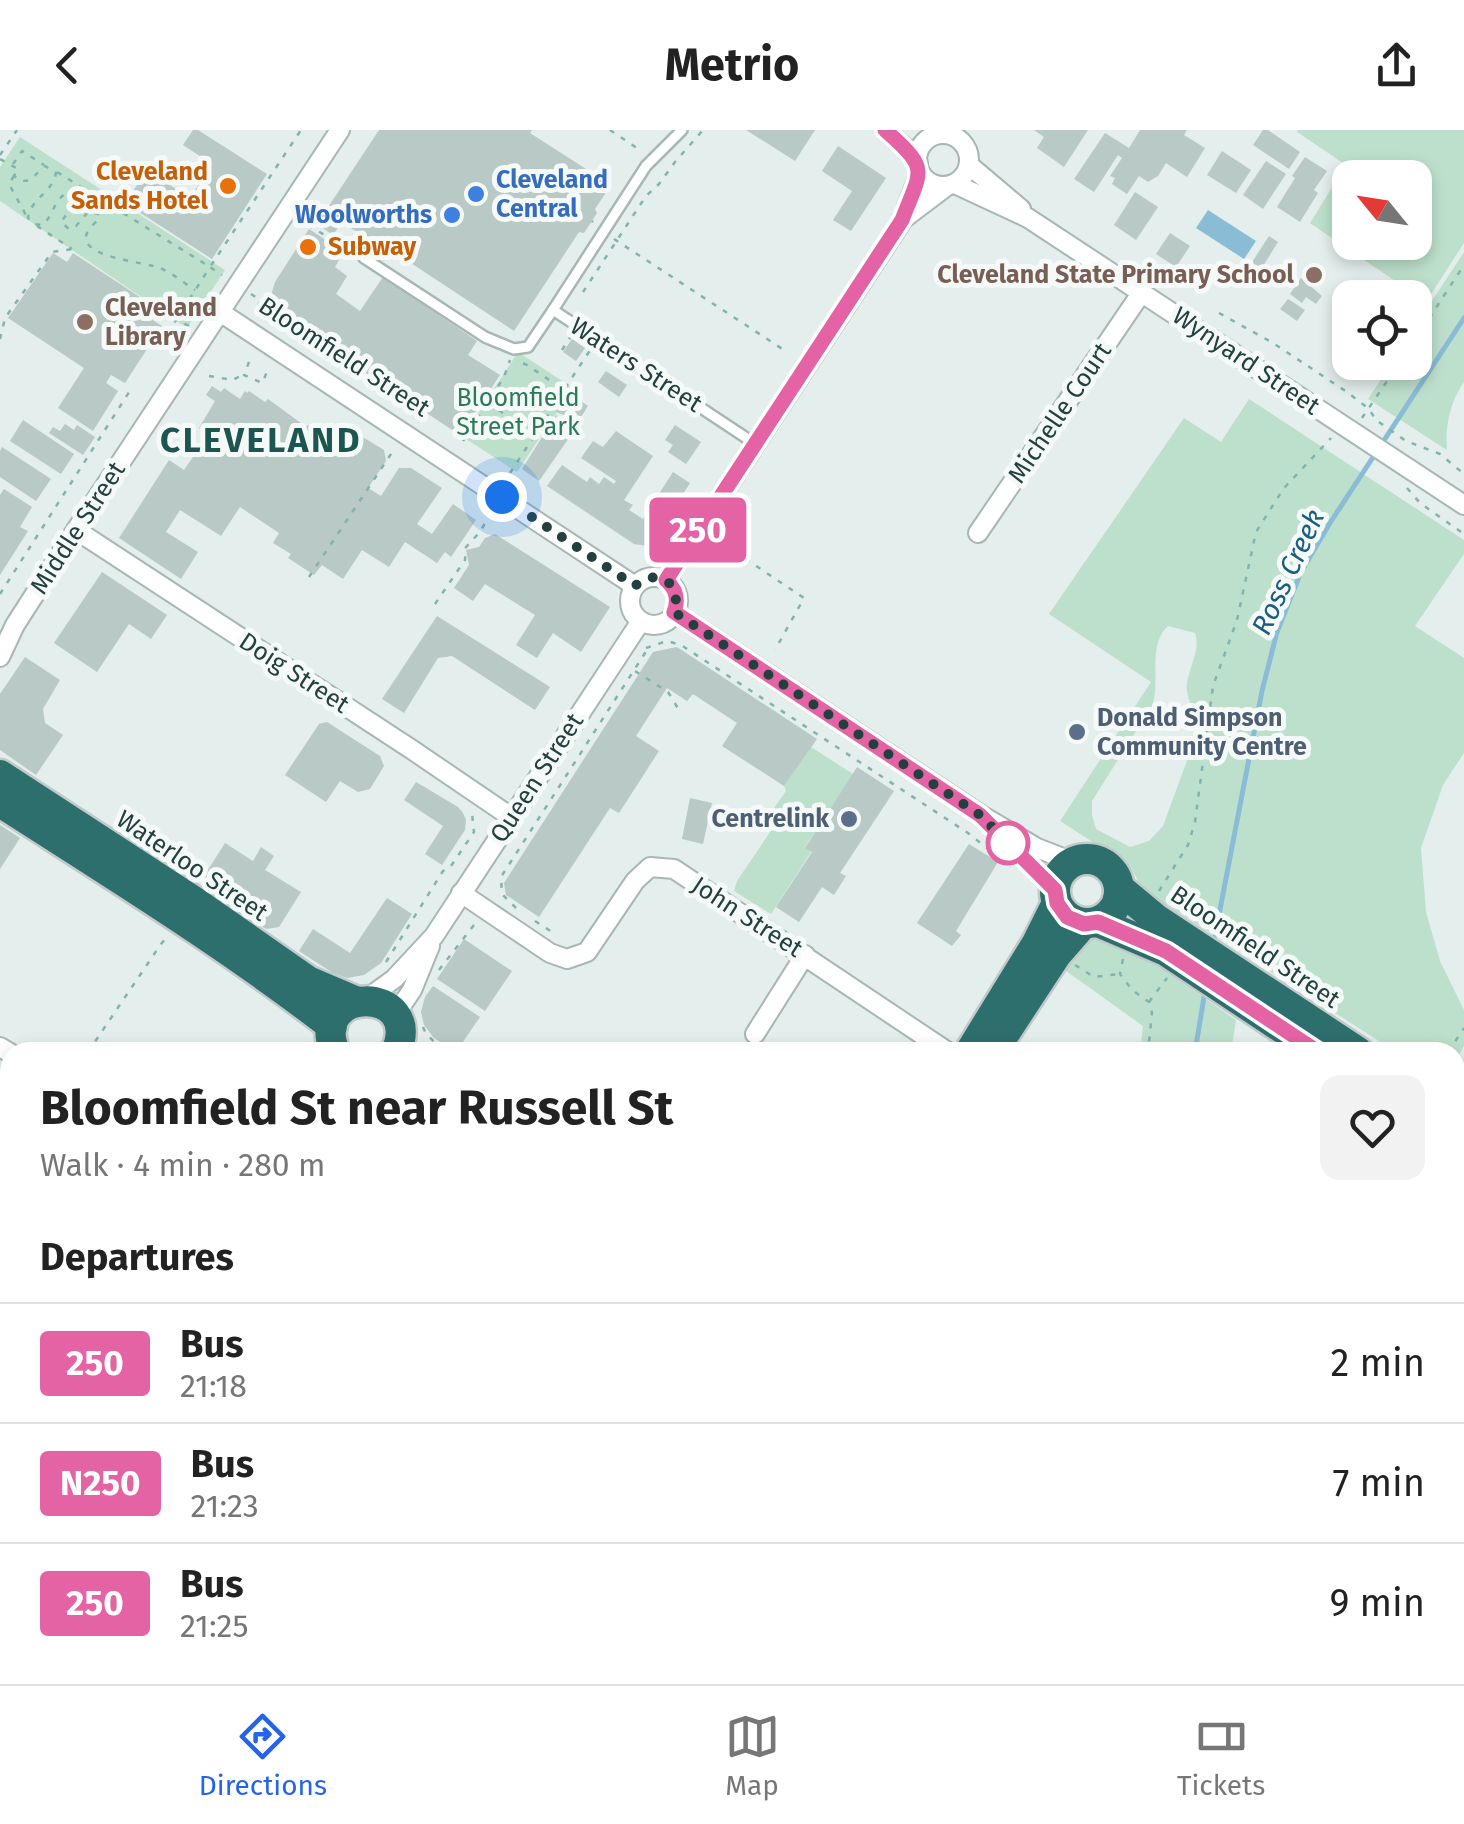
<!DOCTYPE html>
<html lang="en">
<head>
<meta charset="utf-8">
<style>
	:root { --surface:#fff; --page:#f2f2f2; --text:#222; --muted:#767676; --line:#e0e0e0; --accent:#2563eb }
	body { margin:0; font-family:"Fira Sans",sans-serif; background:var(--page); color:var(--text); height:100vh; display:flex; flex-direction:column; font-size:38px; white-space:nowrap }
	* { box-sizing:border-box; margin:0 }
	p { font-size:32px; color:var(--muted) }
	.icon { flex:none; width:55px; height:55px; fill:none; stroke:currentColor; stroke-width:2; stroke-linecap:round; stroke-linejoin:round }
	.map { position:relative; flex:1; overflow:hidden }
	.panel { position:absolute; left:0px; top:912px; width:1465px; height:642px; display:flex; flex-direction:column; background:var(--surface); border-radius:30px 30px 0 0; box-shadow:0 5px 15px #0003 }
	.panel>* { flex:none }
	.badge { padding:0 20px; border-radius:8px; font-size:35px; line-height:65px }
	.needle { width:65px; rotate:300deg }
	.controls { position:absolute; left:1332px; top:30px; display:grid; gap:20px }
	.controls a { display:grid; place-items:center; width:100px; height:100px; border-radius:20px; background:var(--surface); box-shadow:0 5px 15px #0003; font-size:50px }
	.you { position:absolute; width:50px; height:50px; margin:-25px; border:8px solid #fff; border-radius:50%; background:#1a73e8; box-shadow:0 0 0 15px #1a73e833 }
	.map>.badge { position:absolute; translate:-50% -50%; box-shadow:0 0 0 5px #fff }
	h2 { padding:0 40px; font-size:38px; line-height:90px }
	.round { display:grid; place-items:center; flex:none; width:105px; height:105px; border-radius:20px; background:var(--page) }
	.headline { display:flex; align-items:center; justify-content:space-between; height:170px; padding:0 40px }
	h1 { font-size:48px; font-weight:700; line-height:75px }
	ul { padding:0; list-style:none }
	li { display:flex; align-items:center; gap:30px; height:120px; padding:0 40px; border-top:2px solid var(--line) }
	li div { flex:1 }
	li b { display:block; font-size:38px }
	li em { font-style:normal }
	li .badge { min-width:110px; font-weight:700; text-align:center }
	header { display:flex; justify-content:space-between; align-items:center; height:130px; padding:0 40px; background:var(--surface); font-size:45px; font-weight:700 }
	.menu { display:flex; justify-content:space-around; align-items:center; height:140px; border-top:2px solid var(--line); background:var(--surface); font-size:28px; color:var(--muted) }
	.menu a { display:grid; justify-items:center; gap:5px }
	.menu .selected { color:var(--accent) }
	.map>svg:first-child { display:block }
</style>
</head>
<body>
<header><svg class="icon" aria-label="back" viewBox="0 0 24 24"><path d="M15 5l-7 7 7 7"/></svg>Metrio<svg class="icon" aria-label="share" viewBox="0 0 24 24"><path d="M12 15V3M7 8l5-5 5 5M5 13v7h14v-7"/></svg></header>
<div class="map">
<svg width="1464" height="1554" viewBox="0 0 1464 1554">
	<rect width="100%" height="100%" fill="#e4eeec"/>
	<g fill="#bde0cc" fill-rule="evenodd">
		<path d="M1298,0H1464V113L1426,172L1310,93L1346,35L1297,2ZM1350,48H1415V112H1350Z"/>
		<polygon points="20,7 225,140 187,198 0,71 0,37"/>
		<path d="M1464,122V252C1450,272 1445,296 1447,320L1368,269L1392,233L1415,232V197Z"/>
		<polygon points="518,222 573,258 517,342 463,307"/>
		<path d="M1249,269L1464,410V424L1415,496L1464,528V623L1443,655L1421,718L1426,782L1440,831L1464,880V916L1455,931V922H1396L1143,760L1130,736L1060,691L1151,552L1049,484L1184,288L1221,312ZM1168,496L1195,503C1201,520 1189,536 1187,554C1185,571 1197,580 1200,595L1163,696L1149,711L1130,717L1096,699L1092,685V671L1152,576C1161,552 1147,515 1168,496Z"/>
		<polygon points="811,617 853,644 805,717 811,722 771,784 734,761 737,751 770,702 762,695 786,661 784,656"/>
		<polygon points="1096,807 1119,809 1236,890 1231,922 1140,922 1143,896 1062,838 1076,816"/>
		<polygon points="1155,1545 1382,1545 1396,1554 1149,1554"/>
	</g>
	<polygon fill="#8abdd5" points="1208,80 1256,111 1244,129 1196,98"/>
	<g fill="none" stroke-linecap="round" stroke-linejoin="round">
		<g stroke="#8abdd5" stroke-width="5">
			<polyline points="1213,816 1262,561 1277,502 1301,442 1330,393 1464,188"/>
			<polyline points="1195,922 1205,861"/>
			<polyline points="1324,1545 1339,1554"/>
		</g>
	</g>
	<g fill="#b9c9c5">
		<polygon points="193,0 198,0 267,44 212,129 125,73 147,40 190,68 212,34 183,15"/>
		<polygon points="379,0 532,0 530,3 611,55 595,79 597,83 584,103 579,102 514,201 391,120 384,131 360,116 366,107 349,97 341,93 333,105 317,94"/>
		<polygon points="746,0 815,0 795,31"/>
		<polygon points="1034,0 1088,0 1064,37 1037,18 1044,7"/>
		<polygon points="1140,0 1187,0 1184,5 1205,18 1187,47 1166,33 1158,46 1148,52 1139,46 1127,64 1112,54 1115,48 1110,46 1122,28 1118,25 1094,62 1074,49 1105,3 1129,18"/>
		<polygon points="1263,0 1268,0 1300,22 1289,39 1253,15"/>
		<polygon points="838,16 886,48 851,101 833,90 852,61 822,41"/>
		<polygon points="1222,21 1251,40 1236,63 1207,45"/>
		<polygon points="1305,27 1327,41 1314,60 1318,63 1300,92 1277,77 1295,48 1292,46"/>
		<polygon points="1266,31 1286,44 1263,79 1243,65"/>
		<polygon points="1135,62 1158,77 1136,110 1114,95"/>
		<polygon points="309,99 344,122 335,137 347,146 336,164 360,181 383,147 477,211 468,225 500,245 460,305 283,189 275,180 272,162 275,152"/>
		<polygon points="1170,103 1190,116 1176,137 1156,124"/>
		<polygon points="1269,106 1278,112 1255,149 1245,143"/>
		<polygon points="53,123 67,132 73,123 155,177 148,187 162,196 125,253 111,245 106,253 118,261 93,301 58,278 84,238 8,188"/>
		<polygon points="1301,148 1322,166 1316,174 1306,167 1302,173 1290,164"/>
		<polygon points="1288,169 1305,180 1297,191 1280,179"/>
		<polygon points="572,209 585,218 576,231 563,222"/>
		<polygon points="606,241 627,255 619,267 598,252"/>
		<polygon points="212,256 221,262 224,258 240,269 245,261 247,263 249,261 265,272 268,269 305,296 312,295 314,300 353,327 361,306 384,320 386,331 368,358 381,366 399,338 411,338 442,358 417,394 432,404 453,374 476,390 451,427 445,422 437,433 405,412 389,437 362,420 343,449 322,435 314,445 288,428 291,424 273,413 279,403 240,377 221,406 180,380 166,402 198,422 181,449 119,408 169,330 184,340 195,324 192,322 199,312 208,318 214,308 199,298 215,271 206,265"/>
		<polygon points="571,264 588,276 581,287 568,279 564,285 556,282"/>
		<polygon points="556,285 576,298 539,351 522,339"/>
		<polygon points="23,290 74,324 61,344 10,311"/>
		<polygon points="65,294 74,300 77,295 95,307 83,325 49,303 53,297 60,301"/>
		<polygon points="675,295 701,312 686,334 668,322 673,315 665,310"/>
		<polygon points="616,301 653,326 624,370 633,375 629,380 643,389 673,342 690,353 653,411 647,416 634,414 547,356 562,335 587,352 590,347 599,354 604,347 614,354 616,351 581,328 593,311 603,317"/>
		<polygon points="2,317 51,349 36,371 0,347 0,321"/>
		<polygon points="4,359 32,377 20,397 28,401 0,445 0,365"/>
		<polygon points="495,404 610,477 581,522 553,503 537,528 516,515 535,485 485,454 473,471 454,458 469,435 466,420 479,417 485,408"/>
		<polygon points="102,442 167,485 151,509 129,494 97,542 54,513"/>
		<polygon points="437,486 550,557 535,580 452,526 438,528 404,583 382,569"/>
		<polygon points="677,517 817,609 784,656 722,616 737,593 693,564 687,571 667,558 636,606 659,621 619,683 610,678 539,787 506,765 504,753 653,522"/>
		<polygon points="25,527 60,550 43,579 45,593 63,605 36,645 0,620 0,564"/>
		<polygon points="327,592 380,626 384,636 370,659 358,662 340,651 326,672 285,645 319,594"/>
		<polygon points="857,637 894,661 840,743 846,746 834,765 822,757 799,792 776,777 812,722 805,718"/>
		<polygon points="416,652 458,677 463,683 466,690 465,700 442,735 425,724 443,696 404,670"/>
		<polygon points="690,668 712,673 703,714 682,709"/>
		<polygon points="0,695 20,708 0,739"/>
		<polygon points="225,713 253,731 261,717 274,726 265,740 301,762 279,797 266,799 208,760 204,746"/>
		<polygon points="969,714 998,732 956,801 961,805 952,816 917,793"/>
		<polygon points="387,768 412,784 381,833 364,845 347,848 333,843 299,821 313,799 350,823"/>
		<polygon points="464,809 512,841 485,881 437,849"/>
		<polygon points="433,856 480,887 456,922 434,908 424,895 421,882 425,867"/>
	</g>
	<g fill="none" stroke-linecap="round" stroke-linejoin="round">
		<defs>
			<g id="lane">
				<polyline points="682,0 646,36 553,180 754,313"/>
				<polyline points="364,128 485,207 514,219 528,217 553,180"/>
				<polyline points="1172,1554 1178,1545"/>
			</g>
			<g id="street">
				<polyline points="885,0 905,18 918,33"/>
				<circle cx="943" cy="30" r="26"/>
				<polyline points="969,35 1021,79"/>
				<polyline points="955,54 1028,88 1464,375"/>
				<polyline points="902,90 947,56"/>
				<polyline points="220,182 635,456"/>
				<polyline points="76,400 411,619 511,687"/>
				<polyline points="978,403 1142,162"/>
				<circle cx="654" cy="471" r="24"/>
				<polyline points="666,450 902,91 920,42"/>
				<polyline points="674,482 981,685 1037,718 1073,732"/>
				<polyline points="0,527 15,495 76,400 340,0"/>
				<polyline points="996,700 1055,760"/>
				<polyline points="461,763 550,823 567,829 587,822 635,751 650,737 674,739 948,922"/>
				<polyline points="365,870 394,849 434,806 641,491"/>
				<polyline points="395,885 412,860 430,816"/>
				<polyline points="755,904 805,825"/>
				<polyline points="0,917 10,923"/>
				<polyline points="0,1074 10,1059"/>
				<polyline points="1455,1119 1464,1105"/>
				<polyline points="1455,1180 1464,1166"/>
				<polyline points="0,1288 10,1295"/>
				<polyline points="0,1457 10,1442"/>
				<polyline points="386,1545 399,1554"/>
			</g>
			<polyline id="secondary" points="558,1554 564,1545"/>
			<g id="highway">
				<polyline points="0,645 195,772 308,851 355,871"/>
				<path d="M0,672C112,744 226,814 332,896"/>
				<circle cx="1087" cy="761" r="32"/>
				<polyline points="1120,759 1156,789 1358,922"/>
				<polyline points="1098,792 1166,821 1318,922"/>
				<polyline points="1001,909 1056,825 1083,794"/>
				<path d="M335,922C307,855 425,854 396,922"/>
				<polyline points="970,922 1037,813 1057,773"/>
				<polyline points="1455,986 1464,992"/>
				<polyline points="1455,1014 1464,1020"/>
			</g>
		</defs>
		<use href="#lane" stroke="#a6b7b4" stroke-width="14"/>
		<use href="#street" stroke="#a6b7b4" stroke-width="22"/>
		<use href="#secondary" stroke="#a2bbb6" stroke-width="30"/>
		<use href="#highway" stroke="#c1cac9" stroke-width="35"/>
		<g stroke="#83b3ad" stroke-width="2.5" stroke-dasharray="5 8" stroke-linecap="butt">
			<polyline points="610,0 640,20"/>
			<polyline points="0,25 17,0"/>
			<path d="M0,29L18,39L14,46C30,58 33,45 45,36L56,43C53,62 31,68 28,88L34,94L42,95C54,86 53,70 67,63L72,64L75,73L61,92L69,99L76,96L89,81L98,84L99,89C94,94 85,101 86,109C88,128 144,132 160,138C172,143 184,153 195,160"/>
			<polyline points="13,34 22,21 44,35"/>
			<polyline points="57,42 210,137 301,0"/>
			<polyline points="14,46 9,54 27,87"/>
			<polyline points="592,91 593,92"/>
			<polyline points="308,95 354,123"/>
			<polyline points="37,96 72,119"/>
			<polyline points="614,109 784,220"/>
			<polyline points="583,162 646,66 659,54 675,32 703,0"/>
			<polyline points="251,164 260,170 256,184"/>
			<polyline points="160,175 176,186"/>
			<polyline points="1219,183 1273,213 1347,262 1369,279 1376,290 1406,311 1440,324 1464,344"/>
			<polyline points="148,187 176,190 170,199"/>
			<polyline points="189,196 176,190 210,137 222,145"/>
			<polyline points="0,209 5,188 52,122 73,119"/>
			<polyline points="1415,210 1464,135"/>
			<polyline points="562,220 571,206"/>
			<polyline points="249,232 244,245 262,253 267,242"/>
			<polyline points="209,246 233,250 242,245"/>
			<polyline points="565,258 591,219"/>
			<polyline points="488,273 534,304"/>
			<polyline points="1362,288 1400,232"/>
			<polyline points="463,311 504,247 510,230"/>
			<polyline points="510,343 564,260 527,235 518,231"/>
			<polyline points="1407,358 1420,373 1464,404"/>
			<polyline points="713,407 804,468 775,520"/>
			<polyline points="309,447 393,321"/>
			<polyline points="0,464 133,256"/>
			<polyline points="435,474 465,430 466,417 479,403 491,384"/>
			<polyline points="646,518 667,511 681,515 968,703 993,723"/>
			<polyline points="635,541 668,562 679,580"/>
			<polyline points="1159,761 1188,715 1195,692 1213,556 1237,490 1256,402 1284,358 1331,308"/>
			<polyline points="516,778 502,764 501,747 647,520"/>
			<polyline points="535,791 552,802"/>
			<polyline points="1123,829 1120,844 1132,860 1149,872 1152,883 1148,922"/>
			<polyline points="386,832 443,741 451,736 474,702 472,683"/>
			<polyline points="1075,835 1094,847 1120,844"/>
			<polyline points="439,840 477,791"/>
			<polyline points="1149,872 1167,848"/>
			<polyline points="423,897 426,904 445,922"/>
			<polyline points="1380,915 1391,922"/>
			<polyline points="88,922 161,814 166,808"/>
			<polyline points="1448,922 1464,898"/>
			<polyline points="1457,1089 1464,1077"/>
			<polyline points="0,1099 6,1089"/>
			<polyline points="1455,1208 1463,1196"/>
			<polyline points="0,1259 10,1265"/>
			<polyline points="0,1318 10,1324"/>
			<polyline points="0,1423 10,1408"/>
			<polyline points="1254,1545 1263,1554"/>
			<polyline points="187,1554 193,1545"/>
			<polyline points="528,1554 538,1545"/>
			<polyline points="590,1554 596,1545"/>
		</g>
		<use href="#lane" stroke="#fff" stroke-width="9"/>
		<use href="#street" stroke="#fff" stroke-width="18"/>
		<use href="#secondary" stroke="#fff" stroke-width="25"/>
		<use href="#highway" stroke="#2d6f6d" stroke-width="30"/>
	</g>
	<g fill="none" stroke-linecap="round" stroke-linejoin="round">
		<defs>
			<path id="line" d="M885,0C930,40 922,38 902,90L666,450C676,459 679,469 674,482L980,685L1055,760L1057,773L1067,787L1084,794L1098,792L1166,821L1318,922"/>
		</defs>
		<use href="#line" stroke="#fff" stroke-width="22"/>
		<use href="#line" stroke="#e463a4" stroke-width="15"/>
		<path stroke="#22413e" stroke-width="10" stroke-dasharray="0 18" d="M502,367L635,456C657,436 683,453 674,482L980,685L1008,713"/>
	</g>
	<g fill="#e8710a" stroke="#f5faf9" stroke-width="4">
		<circle cx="228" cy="56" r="10"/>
		<circle cx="308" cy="117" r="10"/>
	</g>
	<g fill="#3f7fe0" stroke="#f5faf9" stroke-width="4">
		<circle cx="476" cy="64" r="10"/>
		<circle cx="452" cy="85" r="10"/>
	</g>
	<g fill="#8d6e63" stroke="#f5faf9" stroke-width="4">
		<circle cx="1314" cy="145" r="10"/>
		<circle cx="85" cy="192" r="10"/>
	</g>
	<g fill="#5c6f8a" stroke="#f5faf9" stroke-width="4">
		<circle cx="1077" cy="602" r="10"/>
		<circle cx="849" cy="689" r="10"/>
	</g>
	<circle fill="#fff" stroke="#e463a4" stroke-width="5" cx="1008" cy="713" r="20"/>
	<g text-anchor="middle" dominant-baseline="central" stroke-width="10" stroke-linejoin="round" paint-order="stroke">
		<g font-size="25" font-weight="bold" fill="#c56008" stroke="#f5faf9" text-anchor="end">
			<text x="208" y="42">Cleveland<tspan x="208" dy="29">Sands Hotel</tspan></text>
			<text x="328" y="117" text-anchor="start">Subway</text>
		</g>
		<g font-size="25" font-weight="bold" fill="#366cbe" stroke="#f5faf9" text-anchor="start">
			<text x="496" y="50">Cleveland<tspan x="496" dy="29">Central</tspan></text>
			<text x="432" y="85" text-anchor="end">Woolworths</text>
		</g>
		<g font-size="25" font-weight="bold" fill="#785e54" stroke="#f5faf9" text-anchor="end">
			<text x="1294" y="145">Cleveland State Primary School</text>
			<text x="105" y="178" text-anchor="start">Cleveland<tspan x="105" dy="29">Library</tspan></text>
		</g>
		<g font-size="25" fill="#22413e" stroke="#f5faf9">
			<text transform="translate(344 227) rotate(33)">Bloomfield Street</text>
			<text transform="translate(1246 231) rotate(34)">Wynyard Street</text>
			<text transform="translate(636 235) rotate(33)">Waters Street</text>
			<text transform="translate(1060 283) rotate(-56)">Michelle Court</text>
			<text transform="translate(78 398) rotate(-57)">Middle Street</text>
			<text transform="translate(294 543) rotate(33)">Doig Street</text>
			<text transform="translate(537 648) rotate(-57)">Queen Street</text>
			<text transform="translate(192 736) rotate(34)">Waterloo Street</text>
			<text transform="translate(747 787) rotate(33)">John Street</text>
			<text transform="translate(1255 817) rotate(34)">Bloomfield Street</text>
		</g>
		<g font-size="25" fill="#2a7b57" stroke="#f5faf9">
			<text x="518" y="268">Bloomfield<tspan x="518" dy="29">Street Park</tspan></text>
		</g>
		<g font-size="25" font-weight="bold" fill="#4e5e75" stroke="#f5faf9" text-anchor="start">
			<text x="1097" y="588">Donald Simpson<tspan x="1097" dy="29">Community Centre</tspan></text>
			<text x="829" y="689" text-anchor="end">Centrelink</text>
		</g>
		<g font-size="28" font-style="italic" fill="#195d81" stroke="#f5faf9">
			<text transform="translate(1288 442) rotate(-65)">Ross Creek</text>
		</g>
		<g font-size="35" font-weight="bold" letter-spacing="2.5" fill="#1d5551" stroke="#f5faf9">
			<text x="261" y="310">CLEVELAND</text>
		</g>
	</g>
</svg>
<div class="controls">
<a><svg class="needle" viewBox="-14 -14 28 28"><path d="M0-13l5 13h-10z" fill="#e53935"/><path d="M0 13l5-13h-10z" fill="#767676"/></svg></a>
<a><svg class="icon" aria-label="locate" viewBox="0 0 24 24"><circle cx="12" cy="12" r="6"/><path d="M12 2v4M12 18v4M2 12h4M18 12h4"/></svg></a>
</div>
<div class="you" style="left:502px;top:367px"></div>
<b class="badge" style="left:698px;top:400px;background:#e463a4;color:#fff">250</b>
<section class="panel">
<div class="headline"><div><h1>Bloomfield St near Russell St</h1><p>Walk · 4 min · 280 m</p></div><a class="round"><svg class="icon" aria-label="heart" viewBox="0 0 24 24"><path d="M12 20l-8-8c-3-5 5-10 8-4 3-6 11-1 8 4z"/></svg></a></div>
<h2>Departures</h2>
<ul>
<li><span class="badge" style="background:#e463a4;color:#fff">250</span><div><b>Bus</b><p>21:18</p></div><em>2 min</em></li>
<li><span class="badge" style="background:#e463a4;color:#fff">N250</span><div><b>Bus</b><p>21:23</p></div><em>7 min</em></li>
<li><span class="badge" style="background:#e463a4;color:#fff">250</span><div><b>Bus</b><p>21:25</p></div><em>9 min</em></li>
</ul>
</section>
</div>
<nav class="menu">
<a class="selected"><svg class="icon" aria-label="directions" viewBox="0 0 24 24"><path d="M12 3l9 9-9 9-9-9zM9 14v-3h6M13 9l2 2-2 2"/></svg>Directions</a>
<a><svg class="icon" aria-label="map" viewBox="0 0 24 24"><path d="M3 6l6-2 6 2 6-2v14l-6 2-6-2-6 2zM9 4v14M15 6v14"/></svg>Map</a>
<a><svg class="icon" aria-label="tickets" viewBox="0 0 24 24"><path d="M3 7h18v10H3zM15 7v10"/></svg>Tickets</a>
</nav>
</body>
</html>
